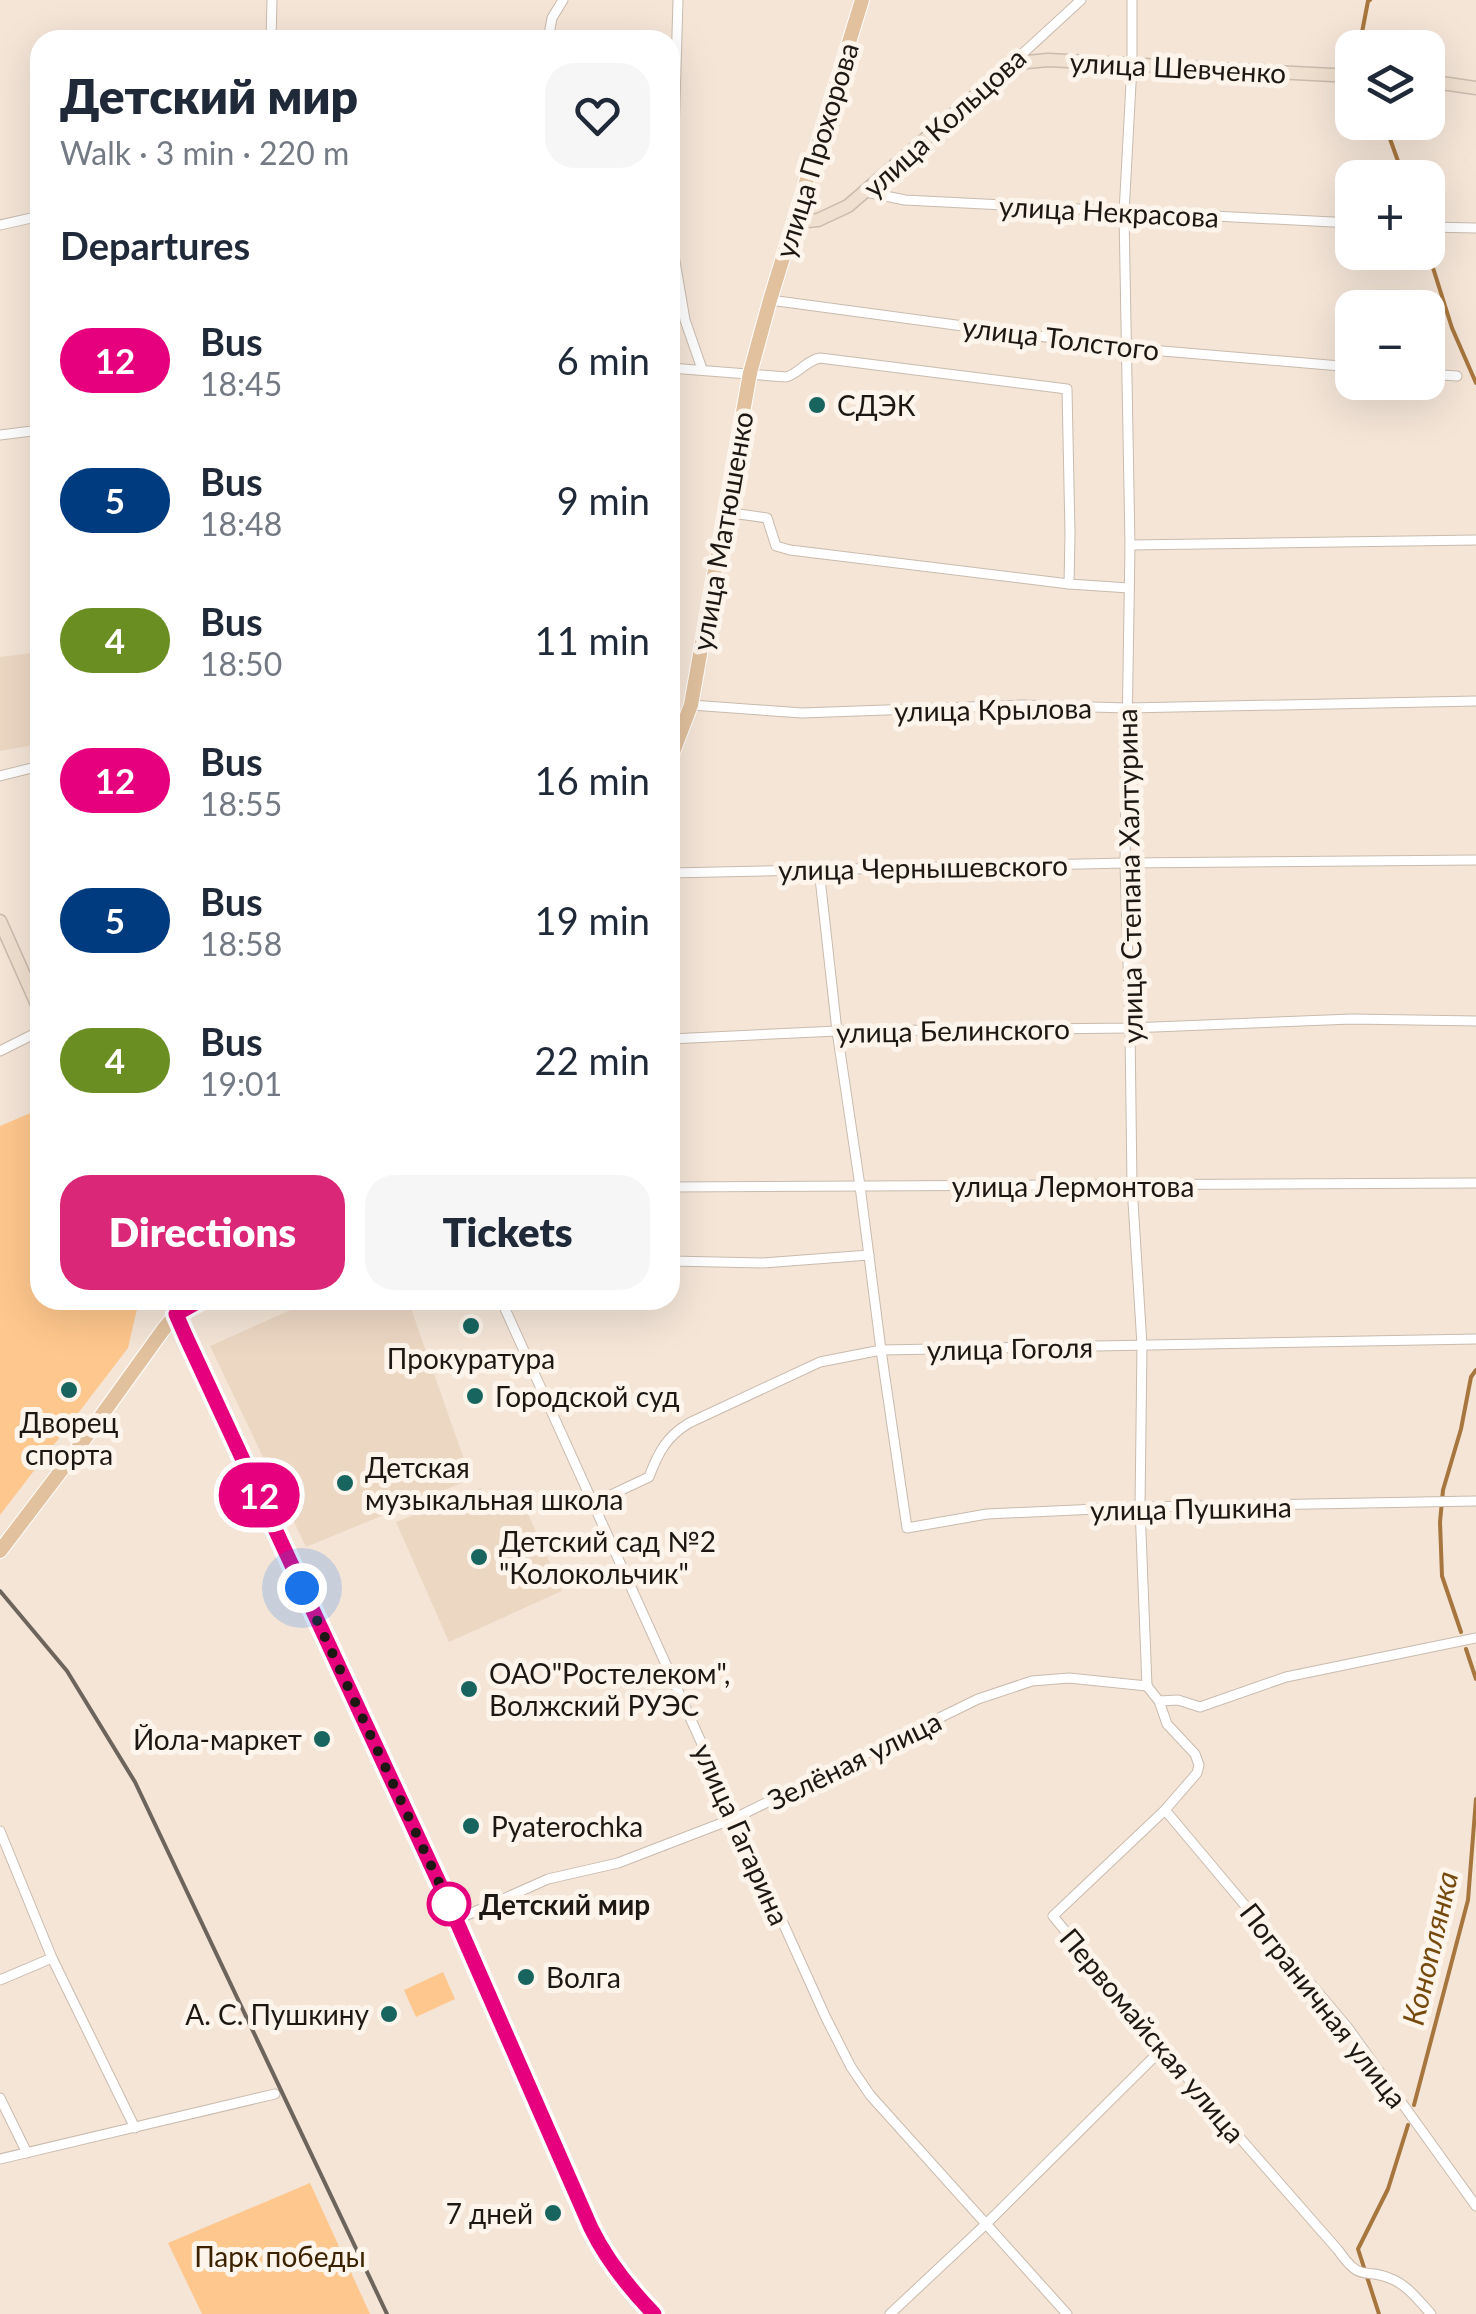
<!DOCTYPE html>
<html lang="en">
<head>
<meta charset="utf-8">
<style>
	:root { --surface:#fff; --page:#f6f6f7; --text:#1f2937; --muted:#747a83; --accent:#db2777 }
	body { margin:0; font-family:Lato,sans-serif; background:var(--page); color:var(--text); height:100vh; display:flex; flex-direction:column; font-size:38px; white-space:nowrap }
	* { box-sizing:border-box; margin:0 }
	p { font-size:32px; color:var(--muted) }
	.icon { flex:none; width:55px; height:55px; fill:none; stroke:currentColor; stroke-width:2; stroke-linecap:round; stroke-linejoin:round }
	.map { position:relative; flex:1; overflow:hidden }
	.drawer { position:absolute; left:30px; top:30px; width:650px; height:1280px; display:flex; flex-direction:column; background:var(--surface); border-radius:30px; box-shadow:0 10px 40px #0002 }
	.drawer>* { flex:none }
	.badge { padding:0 20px; border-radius:32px; font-size:35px; line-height:65px }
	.buttons { position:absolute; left:1335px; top:30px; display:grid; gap:20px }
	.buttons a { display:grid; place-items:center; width:110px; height:110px; border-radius:20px; background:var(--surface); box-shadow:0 10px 40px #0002; font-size:50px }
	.you { position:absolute; width:50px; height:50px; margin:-25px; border:8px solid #fff; border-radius:50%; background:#1a73e8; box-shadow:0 0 0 15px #1a73e833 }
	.map>.badge { position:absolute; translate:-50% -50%; box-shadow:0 0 0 5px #fff }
	h2 { padding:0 30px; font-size:38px; line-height:90px }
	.round { display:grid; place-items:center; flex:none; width:105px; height:105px; border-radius:30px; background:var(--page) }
	.overview { display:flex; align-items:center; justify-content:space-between; height:170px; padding:0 30px }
	h1 { font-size:48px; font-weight:800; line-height:75px }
	.action { display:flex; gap:20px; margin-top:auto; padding:20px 30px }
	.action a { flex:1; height:115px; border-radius:30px; background:var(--accent); color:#fff; font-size:40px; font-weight:800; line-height:115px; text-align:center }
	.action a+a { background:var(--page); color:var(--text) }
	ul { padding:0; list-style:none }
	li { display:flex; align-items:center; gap:30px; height:140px; padding:0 30px }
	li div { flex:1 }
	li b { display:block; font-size:38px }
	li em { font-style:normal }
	li .badge { min-width:110px; font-weight:700; text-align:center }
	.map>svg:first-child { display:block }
</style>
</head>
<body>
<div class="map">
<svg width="1476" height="2314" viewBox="0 0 1476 2314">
	<rect width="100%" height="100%" fill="#f4e5d7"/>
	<g fill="#ecd7c3">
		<polygon points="40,652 40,744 0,751 0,657"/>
		<polygon points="313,1300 408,1300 471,1479 306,1547 210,1346"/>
		<polygon points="481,1488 491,1505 519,1493 562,1591 449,1642 396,1522"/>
	</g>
	<g fill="#fec78d">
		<polygon points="40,1109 40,1300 139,1300 128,1348 0,1515 0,1126"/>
		<polygon points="443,1972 455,1999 416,2017 404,1990"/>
		<polygon points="310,2183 370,2314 202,2314 168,2243"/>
	</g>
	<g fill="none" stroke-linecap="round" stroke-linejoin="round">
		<g stroke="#a7763e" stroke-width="4">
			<polyline points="1359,48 1368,1 1370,0"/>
			<polyline points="1384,122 1404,178"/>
			<polyline points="1428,252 1452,328 1476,383"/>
			<polyline points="1461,1632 1442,1576 1440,1522 1443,1490 1461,1429 1471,1377 1476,1370"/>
			<polyline points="1466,1649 1476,1679"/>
			<polyline points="1414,2105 1468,1900 1476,1799"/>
			<polyline points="1379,2314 1358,2249 1388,2189 1408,2125"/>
		</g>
		<defs>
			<g id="street">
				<polyline points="678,0 671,238 685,320 702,369"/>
				<polyline points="1132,0 1132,65 1124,213 1130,545 1125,863 1130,1028 1132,1186 1142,1345 1140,1507 1147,1686"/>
				<polyline points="271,40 272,0"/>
				<polyline points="548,40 552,18 563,0"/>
				<polyline points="1007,68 1081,0"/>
				<polyline points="866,192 905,200 1352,223"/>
				<polyline points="0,225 40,216"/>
				<polyline points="1428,227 1476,228"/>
				<polyline points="770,300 1127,348 1352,367"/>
				<path d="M670,368L786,377C800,373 805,361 820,358L1067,389L1070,534L1069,584"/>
				<polyline points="1428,374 1457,376"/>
				<polyline points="0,435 40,430"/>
				<polyline points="725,512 767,518 776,546 790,550 1069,584 1129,588"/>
				<polyline points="1130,545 1476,540"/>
				<polyline points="691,705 802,713 1022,705 1127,708 1476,701"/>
				<polyline points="0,776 40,766"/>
				<polyline points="819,869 837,1031 860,1186 881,1350 907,1528 987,1514 1140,1507 1476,1501"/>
				<polyline points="670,873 1125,863 1476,860"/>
				<polyline points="670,1039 837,1031 1130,1028 1352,1019 1476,1021"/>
				<polyline points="0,1051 40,1031"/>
				<polyline points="670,1187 1476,1183"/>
				<polyline points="670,1261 763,1263 869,1255"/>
				<polyline points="501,1300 826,2018 851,2067 870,2095 1067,2314"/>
				<path d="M594,1503L649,1477C658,1453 666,1437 689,1423L820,1362L881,1350L1476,1339"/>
				<path d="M1147,1686L1159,1701L1167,1724L1195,1754L1199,1765L1197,1773L1165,1810L1053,1916L1162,2049L1338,2250C1363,2286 1364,2265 1394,2280C1409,2287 1420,2302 1431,2314"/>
				<polyline points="1159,1701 1178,1700 1200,1707 1286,1677 1476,1638"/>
				<polyline points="1165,1810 1348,2028 1476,2206"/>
				<polyline points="0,1831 52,1958 135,2128"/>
				<polyline points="456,1920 548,1879 618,1863 735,1818 978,1699 1032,1681 1069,1678 1147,1686"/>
				<polyline points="0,1980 52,1958"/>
				<polyline points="0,2098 27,2153"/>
				<polyline points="0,2159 275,2094"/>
				<polyline points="890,2314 986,2224 1162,2049"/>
			</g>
			<g id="secondary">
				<polyline points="1428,81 1476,88"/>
				<polyline points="795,222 818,220 848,206 1005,70 1027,62 1048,60 1352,76"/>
				<polyline points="0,921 40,1011"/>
				<path d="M169,1300L456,1920L591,2228C607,2261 629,2288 654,2314"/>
			</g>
			<g id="primary">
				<polyline points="670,760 691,705 750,373 770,300 862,0"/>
				<polyline points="0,1551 73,1455 163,1330 176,1314 201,1300"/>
			</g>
		</defs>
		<use href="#street" stroke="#c9bbad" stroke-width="11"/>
		<use href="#secondary" stroke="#c9bbad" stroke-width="15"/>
		<use href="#primary" stroke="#fff" stroke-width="16"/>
		<use href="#street" stroke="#fff" stroke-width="9"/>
		<use href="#secondary" stroke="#f0e0cf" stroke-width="12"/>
		<use href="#primary" stroke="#e1c19e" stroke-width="14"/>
		<polyline stroke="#6d645c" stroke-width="4" points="0,1591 67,1671 135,1782 387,2314"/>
	</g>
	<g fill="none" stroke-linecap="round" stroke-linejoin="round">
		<defs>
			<path id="line" d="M201,1300L176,1314L186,1337L449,1904L591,2228C607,2261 629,2288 654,2314"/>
		</defs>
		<use href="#line" stroke="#fff" stroke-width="22"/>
		<use href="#line" stroke="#e6007e" stroke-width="15"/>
		<polyline stroke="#1d1813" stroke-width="10" stroke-dasharray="0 18" points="302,1588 449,1904"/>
	</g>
	<g fill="#186560" stroke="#fdf4eb" stroke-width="4">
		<circle cx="817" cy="405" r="10"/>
		<circle cx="471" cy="1326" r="10"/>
		<circle cx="69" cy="1390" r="10"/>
		<circle cx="475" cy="1396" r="10"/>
		<circle cx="345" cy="1483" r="10"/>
		<circle cx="479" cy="1557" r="10"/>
		<circle cx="469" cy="1689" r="10"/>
		<circle cx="322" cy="1739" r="10"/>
		<circle cx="471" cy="1826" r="10"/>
		<circle cx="526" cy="1977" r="10"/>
		<circle cx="389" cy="2014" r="10"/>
		<circle cx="553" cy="2213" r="10"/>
	</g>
	<circle fill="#fff" stroke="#e6007e" stroke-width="5" cx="449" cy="1904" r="20"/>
	<g text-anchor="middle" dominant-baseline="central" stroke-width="10" stroke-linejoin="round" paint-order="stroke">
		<g font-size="28" fill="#1d1813" stroke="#fdf4eb">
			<text transform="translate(1178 67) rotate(3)">улица Шевченко</text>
			<text transform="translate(944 122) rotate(-42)">улица Кольцова</text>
			<text transform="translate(816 150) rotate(-73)">улица Прохорова</text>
			<text transform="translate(1109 211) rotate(3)">улица Некрасова</text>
			<text transform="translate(1061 338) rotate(7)">улица Толстого</text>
			<text transform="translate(722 531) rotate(-80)">улица Матюшенко</text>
			<text transform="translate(993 709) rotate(-1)">улица Крылова</text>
			<text transform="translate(923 867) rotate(-1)">улица Чернышевского</text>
			<text transform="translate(1129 876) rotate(-91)">улица Степана Халтурина</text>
			<text transform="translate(953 1030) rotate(-1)">улица Белинского</text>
			<text x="1073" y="1186">улица Лермонтова</text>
			<text transform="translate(1010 1348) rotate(-1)">улица Гоголя</text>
			<text transform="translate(1191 1508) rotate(-1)">улица Пушкина</text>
			<text transform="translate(854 1760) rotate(-26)">Зелёная улица</text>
			<text transform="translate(742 1834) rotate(66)">улица Гагарина</text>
			<text transform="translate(1324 2005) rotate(52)">Пограничная улица</text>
			<text transform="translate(1153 2035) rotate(50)">Первомайская улица</text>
		</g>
		<g font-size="28" fill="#1d1813" stroke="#fdf4eb" text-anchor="start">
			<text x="837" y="405">СДЭК</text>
			<text x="471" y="1358" text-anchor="middle">Прокуратура</text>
			<text x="495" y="1396">Городской суд</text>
			<text x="69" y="1422" text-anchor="middle">Дворец<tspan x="69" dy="32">спорта</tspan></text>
			<text x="365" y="1467">Детская<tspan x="365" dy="32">музыкальная школа</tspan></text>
			<text x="499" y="1541">Детский сад №2<tspan x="499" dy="32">"Колокольчик"</tspan></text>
			<text x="489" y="1673">ОАО"Ростелеком",<tspan x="489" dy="32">Волжский РУЭС</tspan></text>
			<text x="302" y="1739" text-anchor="end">Йола-маркет</text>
			<text x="491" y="1826">Pyaterochka</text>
			<text x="546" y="1977">Волга</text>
			<text x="369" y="2014" text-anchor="end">А. С. Пушкину</text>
			<text x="533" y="2213" text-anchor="end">7 дней</text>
		</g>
		<g font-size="28" font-weight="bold" fill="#1d1813" stroke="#fdf4eb" text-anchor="start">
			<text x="479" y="1904">Детский мир</text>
		</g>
		<g font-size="28" fill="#3d2201" stroke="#fdf4eb">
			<text x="280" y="2256">Парк победы</text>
		</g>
		<g font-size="30" font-style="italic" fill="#76490d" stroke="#fdf4eb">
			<text transform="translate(1429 1948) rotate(-77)">Коноплянка</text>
		</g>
	</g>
</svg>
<div class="buttons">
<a><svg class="icon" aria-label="layers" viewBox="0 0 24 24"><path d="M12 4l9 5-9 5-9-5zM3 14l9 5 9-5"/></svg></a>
<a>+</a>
<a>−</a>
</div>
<div class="you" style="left:302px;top:1588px"></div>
<b class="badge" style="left:259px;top:1495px;background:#e6007e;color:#fff">12</b>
<section class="drawer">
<div class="overview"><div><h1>Детский мир</h1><p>Walk · 3 min · 220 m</p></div><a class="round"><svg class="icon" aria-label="heart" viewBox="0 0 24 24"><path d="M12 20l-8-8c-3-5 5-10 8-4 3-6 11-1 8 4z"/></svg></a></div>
<h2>Departures</h2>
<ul>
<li><span class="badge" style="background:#e6007e;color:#fff">12</span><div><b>Bus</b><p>18:45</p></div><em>6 min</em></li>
<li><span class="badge" style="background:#003b80;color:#fff">5</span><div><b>Bus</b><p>18:48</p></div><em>9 min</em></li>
<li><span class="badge" style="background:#6b8e23;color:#fff">4</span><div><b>Bus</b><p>18:50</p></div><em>11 min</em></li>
<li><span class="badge" style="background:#e6007e;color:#fff">12</span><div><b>Bus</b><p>18:55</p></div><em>16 min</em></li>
<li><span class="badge" style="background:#003b80;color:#fff">5</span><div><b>Bus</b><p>18:58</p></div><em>19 min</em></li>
<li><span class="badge" style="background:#6b8e23;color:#fff">4</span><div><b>Bus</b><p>19:01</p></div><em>22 min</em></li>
</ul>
<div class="action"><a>Directions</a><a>Tickets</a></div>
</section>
</div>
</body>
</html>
